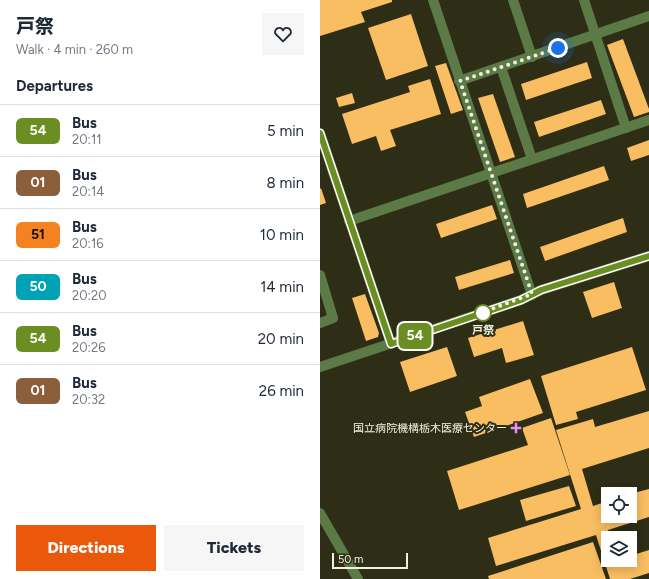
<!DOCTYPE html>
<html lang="en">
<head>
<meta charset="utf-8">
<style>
	:root { --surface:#fff; --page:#f6f6f7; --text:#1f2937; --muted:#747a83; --line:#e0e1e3; --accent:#ea580c }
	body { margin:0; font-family:Figtree,"Noto Sans JP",sans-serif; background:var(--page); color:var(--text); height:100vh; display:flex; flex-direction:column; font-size:15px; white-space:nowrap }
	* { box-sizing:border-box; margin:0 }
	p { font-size:13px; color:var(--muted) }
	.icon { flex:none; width:22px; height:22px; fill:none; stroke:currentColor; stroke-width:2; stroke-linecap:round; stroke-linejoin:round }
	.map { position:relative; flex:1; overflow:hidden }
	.drawer { display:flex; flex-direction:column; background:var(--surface); width:320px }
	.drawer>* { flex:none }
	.badge { padding:0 8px; border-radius:6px; font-size:14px; line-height:26px }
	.buttons { position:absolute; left:281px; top:487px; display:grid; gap:8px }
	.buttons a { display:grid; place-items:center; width:36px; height:36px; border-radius:0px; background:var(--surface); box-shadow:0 2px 10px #0003; font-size:20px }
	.scale { position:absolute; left:12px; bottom:10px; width:76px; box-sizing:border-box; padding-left:4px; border:2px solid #f2f2e3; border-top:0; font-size:11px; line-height:14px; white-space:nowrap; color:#f2f2e3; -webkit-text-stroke:3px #2e2d15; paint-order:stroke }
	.you { position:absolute; width:20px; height:20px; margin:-10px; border:3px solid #fff; border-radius:50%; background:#1a73e8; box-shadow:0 0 0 6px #1a73e833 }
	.map>.badge { position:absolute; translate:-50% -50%; box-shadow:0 0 0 2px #fff }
	h2 { padding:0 16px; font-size:15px; line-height:36px }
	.round { display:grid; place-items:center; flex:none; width:42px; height:42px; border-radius:0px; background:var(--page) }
	.summary { display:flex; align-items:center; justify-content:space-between; height:68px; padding:0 16px }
	h1 { font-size:19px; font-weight:800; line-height:30px }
	.button { display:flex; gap:8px; margin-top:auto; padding:8px 16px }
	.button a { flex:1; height:46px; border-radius:0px; background:var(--accent); color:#fff; font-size:16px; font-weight:800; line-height:46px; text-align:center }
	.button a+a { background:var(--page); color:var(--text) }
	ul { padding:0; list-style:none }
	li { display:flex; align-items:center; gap:12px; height:52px; padding:0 16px; border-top:1px solid var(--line) }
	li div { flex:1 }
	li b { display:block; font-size:15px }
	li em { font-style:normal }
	li .badge { min-width:44px; font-weight:700; text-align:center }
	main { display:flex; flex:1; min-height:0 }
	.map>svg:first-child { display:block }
</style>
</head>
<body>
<main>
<section class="drawer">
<div class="summary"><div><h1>戸祭</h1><p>Walk · 4 min · 260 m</p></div><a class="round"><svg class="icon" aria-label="heart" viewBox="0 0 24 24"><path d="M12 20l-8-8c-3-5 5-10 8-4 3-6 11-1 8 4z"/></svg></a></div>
<h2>Departures</h2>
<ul>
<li><span class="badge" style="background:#6b8e23;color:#fff">54</span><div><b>Bus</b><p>20:11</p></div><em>5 min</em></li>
<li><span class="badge" style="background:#8b5e3c;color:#fff">01</span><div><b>Bus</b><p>20:14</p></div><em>8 min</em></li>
<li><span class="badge" style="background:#f58220;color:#111">51</span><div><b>Bus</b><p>20:16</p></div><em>10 min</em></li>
<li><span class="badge" style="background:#00a3b4;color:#fff">50</span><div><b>Bus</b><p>20:20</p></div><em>14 min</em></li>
<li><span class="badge" style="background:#6b8e23;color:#fff">54</span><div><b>Bus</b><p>20:26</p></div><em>20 min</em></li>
<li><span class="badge" style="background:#8b5e3c;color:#fff">01</span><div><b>Bus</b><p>20:32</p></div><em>26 min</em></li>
</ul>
<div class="button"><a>Directions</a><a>Tickets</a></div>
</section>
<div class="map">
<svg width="329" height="579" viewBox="0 0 329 579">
	<rect width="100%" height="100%" fill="#2e2d15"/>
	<g fill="#f9be62">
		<polygon points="0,0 72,0 72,2 41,12 45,22 0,36"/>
		<polygon points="91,14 108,66 66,80 48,28"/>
		<polygon points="303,39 329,109 329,112 314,117 287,45"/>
		<polygon points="267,62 272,78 206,100 201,84"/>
		<polygon points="126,63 143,110 131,114 115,66"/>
		<polygon points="110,79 121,114 70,130 76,146 61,151 56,136 32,144 22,114 90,92 88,86"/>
		<polygon points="32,93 35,103 19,107 16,98"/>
		<polygon points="173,94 195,157 180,162 158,98"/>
		<polygon points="281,100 286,114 219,137 214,122"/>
		<polygon points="329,140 329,155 311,161 307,148"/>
		<polygon points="284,166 289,180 207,208 203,194"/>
		<polygon points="1,188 6,203 0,205 0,189"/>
		<polygon points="172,205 177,219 121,238 116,224"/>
		<polygon points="303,218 307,232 225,261 220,247"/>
		<polygon points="190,260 194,273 139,290 135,277"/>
		<polygon points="294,282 302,308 272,318 263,292"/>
		<polygon points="45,294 59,333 58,337 46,341 32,298"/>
		<polygon points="203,321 214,355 186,363 182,348 154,357 148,338"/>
		<polygon points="127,347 137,376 90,392 80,362"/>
		<polygon points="312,347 326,390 256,412 258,419 236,425 221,376"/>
		<polygon points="210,379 223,413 154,437 145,412 162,406 159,397"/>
		<polygon points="329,411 329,448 262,469 273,506 288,501 288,516 310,516 310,494 329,489 329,517 288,530 290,538 288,538 288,560 310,560 310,556 329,550 329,573 310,579 290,579 276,535 176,566 168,538 261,509 236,430 273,419 275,427"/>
		<polygon points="231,418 250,475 139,510 127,471 208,445 202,428"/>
		<polygon points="249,486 256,506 206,521 200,500"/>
		<polygon points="273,542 286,579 169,579 168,576"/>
	</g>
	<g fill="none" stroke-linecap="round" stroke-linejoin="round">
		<g stroke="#5b7a46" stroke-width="10">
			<polyline points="113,0 212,295"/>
			<polyline points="193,0 212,57"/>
			<polyline points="264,0 306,128"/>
			<polyline points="181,67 212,159"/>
			<polyline points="139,81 329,16"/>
			<polyline points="0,133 71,344"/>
			<polyline points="29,221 329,120"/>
			<polyline points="0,275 13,318 0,323"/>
			<polyline points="0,367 201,300 221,290 329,256"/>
			<polyline points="0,513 38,579"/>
		</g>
	</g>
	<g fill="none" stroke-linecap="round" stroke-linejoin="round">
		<defs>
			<polyline id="line" points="0,133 71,344 201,300 221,290 329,256"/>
		</defs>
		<use href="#line" stroke="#fff" stroke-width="9"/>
		<use href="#line" stroke="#6b8e23" stroke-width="6"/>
		<polyline stroke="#f2f2e3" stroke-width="4" stroke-dasharray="0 7.2" points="163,313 158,314 212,294 140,81 238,48"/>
	</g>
	<circle fill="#fff" stroke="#6b8e23" stroke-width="2" cx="163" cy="313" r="8"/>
	<path fill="#ea8dfd" stroke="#2e2d15" stroke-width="1.5" d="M194 422h4v4h4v4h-4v4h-4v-4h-4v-4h4z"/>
	<g text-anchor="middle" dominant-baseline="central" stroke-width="4" stroke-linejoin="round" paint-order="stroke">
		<g font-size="11" font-weight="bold" fill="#f2f2e3" stroke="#2e2d15">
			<text x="163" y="330">戸祭</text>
		</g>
		<g font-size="11" fill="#f2f2e3" stroke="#2e2d15" text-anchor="end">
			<text x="187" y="428">国立病院機構栃木医療センター</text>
		</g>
	</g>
</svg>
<div class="buttons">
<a><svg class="icon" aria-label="locate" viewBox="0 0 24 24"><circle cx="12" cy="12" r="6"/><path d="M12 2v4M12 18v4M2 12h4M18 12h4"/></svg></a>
<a><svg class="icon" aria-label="layers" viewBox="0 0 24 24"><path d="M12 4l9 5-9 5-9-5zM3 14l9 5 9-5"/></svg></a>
</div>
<div class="scale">50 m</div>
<div class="you" style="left:238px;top:48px"></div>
<b class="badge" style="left:95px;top:336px;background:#6b8e23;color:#fff">54</b>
</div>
</main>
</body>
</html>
